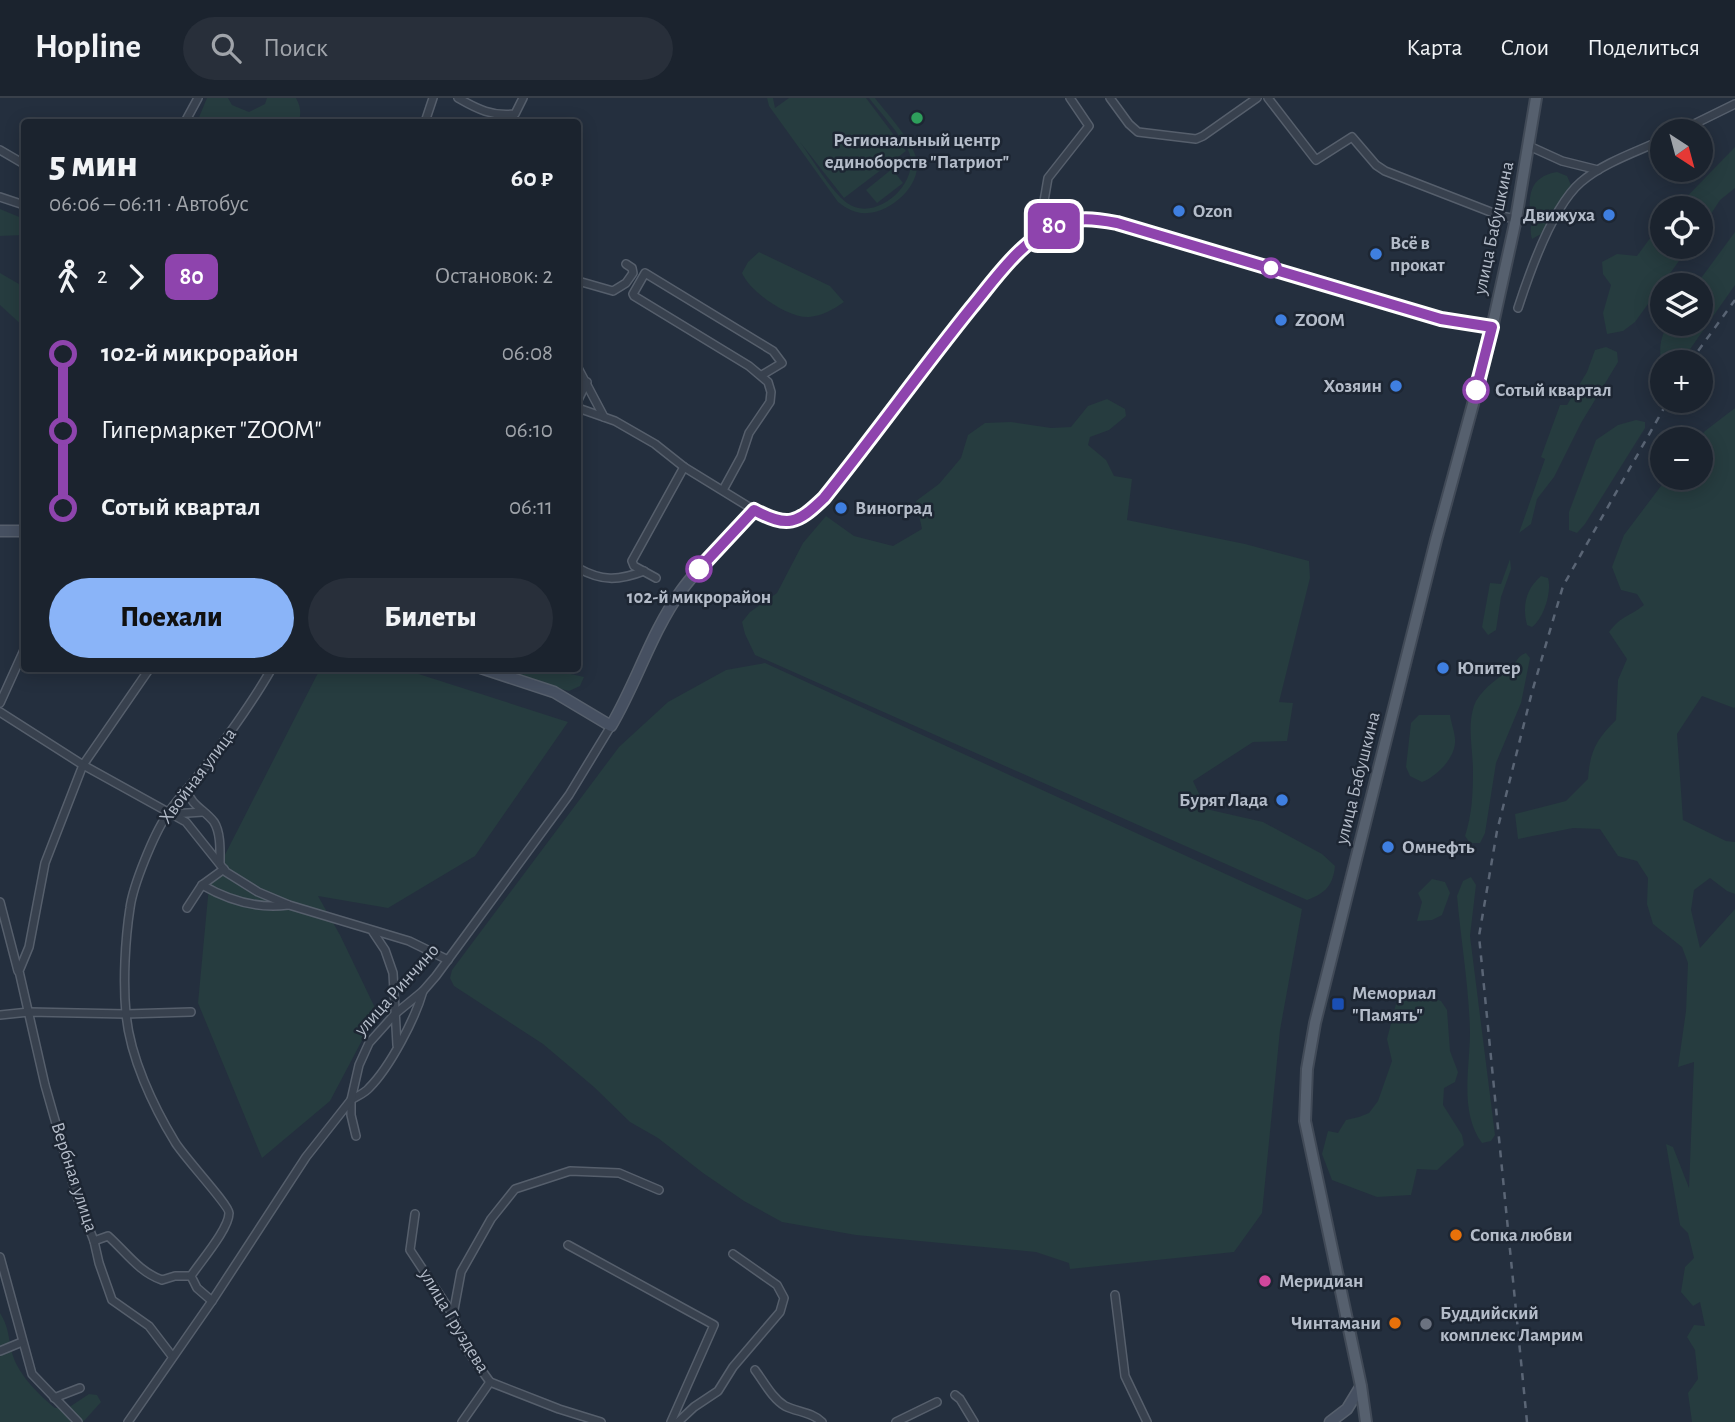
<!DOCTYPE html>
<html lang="ru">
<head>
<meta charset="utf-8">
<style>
	:root { --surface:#1b232e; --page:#282f3a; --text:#f1f3f6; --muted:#a0a4aa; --line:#39404a; --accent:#8ab4f8 }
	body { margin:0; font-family:"Alegreya Sans",sans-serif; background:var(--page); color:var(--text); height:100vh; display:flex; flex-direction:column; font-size:26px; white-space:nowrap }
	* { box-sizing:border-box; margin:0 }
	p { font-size:23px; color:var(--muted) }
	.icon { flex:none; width:38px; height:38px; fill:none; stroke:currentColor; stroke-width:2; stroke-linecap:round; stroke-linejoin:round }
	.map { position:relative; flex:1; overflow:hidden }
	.sheet { position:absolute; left:21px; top:21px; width:560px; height:553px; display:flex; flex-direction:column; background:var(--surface); border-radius:7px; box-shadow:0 4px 18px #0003,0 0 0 2px var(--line) }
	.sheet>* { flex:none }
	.badge { padding:0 14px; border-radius:10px; font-size:24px; line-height:46px }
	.needle { width:46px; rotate:144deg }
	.controls { position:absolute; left:1650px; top:21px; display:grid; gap:14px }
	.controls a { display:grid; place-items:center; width:63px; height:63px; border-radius:50%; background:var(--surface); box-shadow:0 4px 18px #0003,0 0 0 2px var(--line); font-size:35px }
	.map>.badge { position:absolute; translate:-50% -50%; box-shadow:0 0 0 4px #fff }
	.legs { display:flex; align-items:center; gap:10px; height:77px; padding:0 28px; font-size:23px }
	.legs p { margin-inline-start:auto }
	.summary { display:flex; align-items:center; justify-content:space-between; height:119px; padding:0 28px }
	h1 { font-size:38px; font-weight:800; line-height:52px }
	.button { display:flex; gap:14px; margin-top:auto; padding:14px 28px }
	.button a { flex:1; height:80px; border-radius:42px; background:var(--accent); color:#111; font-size:28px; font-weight:800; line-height:80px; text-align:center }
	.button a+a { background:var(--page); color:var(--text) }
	ul { padding:0 28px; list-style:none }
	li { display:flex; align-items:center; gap:24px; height:77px; font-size:26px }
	li i { display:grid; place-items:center; width:10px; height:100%; margin:0 9px; background:currentColor }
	li i::after { content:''; width:18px; height:18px; margin:-9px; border:5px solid; border-radius:50%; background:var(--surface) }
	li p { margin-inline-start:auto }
	li:first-child i { background:linear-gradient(#0000 50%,currentColor 0) }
	li:last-child i { background:linear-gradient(currentColor 50%,#0000 0) }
	header { display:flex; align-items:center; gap:42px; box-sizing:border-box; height:98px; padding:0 35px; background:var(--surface); border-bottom:2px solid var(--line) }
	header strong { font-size:33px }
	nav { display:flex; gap:38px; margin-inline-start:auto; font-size:24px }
	.search { width:490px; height:63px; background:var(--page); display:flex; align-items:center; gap:18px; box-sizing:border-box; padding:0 24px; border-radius:38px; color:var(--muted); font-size:26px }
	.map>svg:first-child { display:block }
</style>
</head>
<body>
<header>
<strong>Hopline</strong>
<div class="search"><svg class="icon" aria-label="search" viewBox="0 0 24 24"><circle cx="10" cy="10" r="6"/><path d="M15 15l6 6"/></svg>Поиск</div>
<nav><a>Карта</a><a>Слои</a><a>Поделиться</a></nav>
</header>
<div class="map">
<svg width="1735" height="1324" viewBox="0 0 1735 1324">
	<rect width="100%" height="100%" fill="#242f3e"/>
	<g fill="#263c3f">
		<path d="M207,0H228L232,7L249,14L265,6L267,0H296C301,9 301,15 299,24H197Z"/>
		<path d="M767,0H773L775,10L789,0H866L906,53L844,100L800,44C813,62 830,92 847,105C874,125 918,88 910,57C907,44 879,13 869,0H875C887,16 915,45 917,64C920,88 891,114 868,115C856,116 847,111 838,104L769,8Z"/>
		<polygon points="1735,49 1735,90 1720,102 1701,131 1701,110 1676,110"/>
		<polygon points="892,71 903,85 877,105 866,92"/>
		<path d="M1557,74L1567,78L1571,87L1570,91L1541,136L1532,141C1530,134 1531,130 1531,123C1528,99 1528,79 1557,74Z"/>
		<polygon points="0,111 24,121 24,137 0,138"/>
		<polygon points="1662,124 1662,149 1689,149 1635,224 1623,233 1607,236 1603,215 1611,187 1603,176 1602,164 1617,156 1637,158"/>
		<path d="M1735,134V187L1681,264H1662V269C1659,253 1659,239 1669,226H1701V187H1696Z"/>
		<path d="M759,154L830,188L844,204C834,211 822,218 809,219C788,220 750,194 742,175L748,164Z"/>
		<polygon points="0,175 24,189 24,229 0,207"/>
		<polygon points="1606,249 1617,254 1618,264 1581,325 1554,379 1537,401 1531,426 1519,435 1545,361 1541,359 1560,307 1567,307 1587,274 1595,252"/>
		<path d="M1107,301L1125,311L1126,318L1109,332L1090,339L1088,347L1106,362L1114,378L1132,381L1127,422L1245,446L1309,463L1310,480L1279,604L1293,605L1287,643L1253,644L1193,683L1206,711L1263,724L1322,756L1335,768C1333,787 1326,795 1307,802L755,557L745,536L742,524L750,514L777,495L803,445L826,418L854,438L893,448L922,431L916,403L939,386L961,360L968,337L985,325L1011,324L1051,330L1071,329L1088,308Z"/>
		<path d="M1735,310V609L1734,610L1702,598L1677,636L1683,722L1726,743L1735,744V796L1727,793L1710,780L1694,792L1691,812L1700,850L1735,811V1324H1692L1688,1295L1698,1281L1695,1252L1687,1239L1694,1227L1705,1228L1700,1204L1693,1208L1681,1194L1685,1169L1694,1160L1688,1135L1680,1127L1666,1046L1673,1049L1689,1090L1694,964L1678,969L1686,913L1688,865L1682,849L1653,826L1647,806L1648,780L1637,763L1618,758L1600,731L1573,730L1518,741L1515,716L1566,703L1588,681C1590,653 1596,642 1616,622L1618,582L1627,561L1609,534C1622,517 1629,519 1644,507L1637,496L1621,492L1612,469L1624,437L1667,380H1701V341H1698L1705,333Z"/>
		<polygon points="1636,322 1645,324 1645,330 1585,426 1577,435 1569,432 1569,414 1596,342 1618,327"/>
		<polygon points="1510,461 1511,471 1501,499 1496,532 1488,537 1482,529 1490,485 1501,486"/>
		<path d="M1541,478L1548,480C1552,493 1544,520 1532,529L1527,527C1522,507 1526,491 1541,478Z"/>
		<path d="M1526,555L1530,560L1521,605L1496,665L1485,735L1480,745H1470L1465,738C1472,717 1473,695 1473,673C1473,651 1466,624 1476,603C1485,588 1499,580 1511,570C1517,564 1517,558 1526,555Z"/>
		<polygon points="765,565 1302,811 1280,932 1262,1115 1234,1154 1070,1171 1069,1165 1036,1154 856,1137 782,1124 744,1103 703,1075 658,1040 630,1024 594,989 543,946 454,888 450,880 452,872 619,649 668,604 726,572"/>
		<polygon points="320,571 403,571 568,624 475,758 388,810 318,798 340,837 377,914 330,1003 262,1060 198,905 209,788"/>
		<polygon points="501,571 549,571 584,579 580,588 569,593 545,587"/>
		<path d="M1419,617H1450C1451,625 1456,637 1455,645C1454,661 1436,679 1422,684L1410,678L1406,669L1411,625Z"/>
		<path d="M1471,779L1476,787L1470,838L1495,1037L1491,1043L1482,1045C1459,1014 1470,969 1470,934C1469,889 1461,843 1457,798L1463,783Z"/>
		<polygon points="1432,781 1445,784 1450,795 1442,817 1432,822 1417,823 1422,804 1418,795"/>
		<polygon points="1421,894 1441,903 1447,912 1450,953 1458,974 1455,984 1444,990 1443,1007 1462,1037 1464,1047 1437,1072 1417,1071 1411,1097 1377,1099 1332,1082 1322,1056 1328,1033 1338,1035 1346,1022 1359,1019 1369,1015 1378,1003 1392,963 1387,941 1397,902"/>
		<path d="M0,1215C10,1231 8,1242 13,1258C19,1277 40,1298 55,1310H68L89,1296L97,1297L101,1304L83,1324H0Z"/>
	</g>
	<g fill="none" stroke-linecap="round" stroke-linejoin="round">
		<defs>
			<g id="street">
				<path d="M458,0C477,11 493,19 515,16L523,0"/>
				<polyline points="1110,0 1129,26 1138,34 1196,41 1203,38 1257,0"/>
				<polyline points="1268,0 1316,62 1352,39 1376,67 1385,73 1501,118 1516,121"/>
				<polyline points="185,24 198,0"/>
				<polyline points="425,24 433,0"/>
				<polyline points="1680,33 1735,6"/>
				<polyline points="1529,48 1562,63 1598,72"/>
				<polyline points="0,52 24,66"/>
				<polyline points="0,99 24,107"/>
				<polyline points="1055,128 1044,103 1048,80 1089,28 1070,0"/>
				<polyline points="578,183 613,193 626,185 633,175 632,170 626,166"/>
				<path d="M1518,210C1529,176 1553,108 1581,84C1603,65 1636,54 1662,42"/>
				<polyline points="578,247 578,259"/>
				<polyline points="578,265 578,270 604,319"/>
				<polyline points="578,302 587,284"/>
				<polyline points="578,310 615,323 655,346 684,369 754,412"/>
				<polyline points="723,392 741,359 749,335 770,304 771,294 768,284 749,268 634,198 633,196 645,175 773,253 782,265 762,277"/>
				<path d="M578,470C601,483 618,483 644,473"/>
				<polyline points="656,480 634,468 632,463 684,369"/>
				<polyline points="150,570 83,667 45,765 29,849 19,873 45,987 76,1096 94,1143 99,1165 112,1202 149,1228 172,1258"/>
				<polyline points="0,605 24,552"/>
				<polyline points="0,614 83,667 186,724 226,774 258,794 289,807 409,843 448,862"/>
				<path d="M187,693C192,708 205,712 214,724C221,735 220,753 220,765"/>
				<polyline points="172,716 203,714"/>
				<path d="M202,787C228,802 258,811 288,807"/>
				<polyline points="0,804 18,873"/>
				<polyline points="187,810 202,787 224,771"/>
				<polyline points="373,834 385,852 393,875 397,947"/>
				<polyline points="0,917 29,914 126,916 191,914"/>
				<path d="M356,1038L351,1017V1002C357,998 365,995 369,990C390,969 415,921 423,893"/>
				<polyline points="415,1116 410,1152 453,1217 465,1249 490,1284"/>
				<path d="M94,1143L108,1138C126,1154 139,1174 162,1182L175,1178H191"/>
				<polyline points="568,1147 714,1227 671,1324"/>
				<polyline points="0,1159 32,1276 78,1324"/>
				<polyline points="1115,1197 1125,1278 1147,1324"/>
				<path d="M212,1203L197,1190L191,1178C200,1164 229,1131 229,1115C229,1107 183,1058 175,1044C153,1008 130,959 126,916C123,884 125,842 130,810C133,787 154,736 167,717C176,702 190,689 200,675C226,641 251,607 272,570"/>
				<polyline points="453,1217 461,1174 491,1121 515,1091 570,1073 619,1075 659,1092"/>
				<polyline points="0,1253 22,1244"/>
				<path d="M755,1272C764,1284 772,1300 785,1308C797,1314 812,1314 822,1324"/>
				<polyline points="490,1284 559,1311 601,1324"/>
				<polyline points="955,1297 960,1301 974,1324"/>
				<polyline points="54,1300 80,1290"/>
				<polyline points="128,1324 212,1203 306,1059 351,1002 359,967 369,945 395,916 423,893 436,878 569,697 611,628"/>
				<polyline points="462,1324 490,1284"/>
				<polyline points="678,1324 694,1309 718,1293 733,1269 780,1214 784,1200 777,1187 733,1156"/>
				<polyline points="896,1324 937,1304"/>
			</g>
			<g id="secondary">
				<polyline points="0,433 24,433"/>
				<path d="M481,570L554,594L611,628C637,584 651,535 681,493C702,464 730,439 754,412C788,430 797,426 824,400C873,339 919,275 968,214C992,184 1018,145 1055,128C1075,118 1096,121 1117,125L1396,208L1441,221L1492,229"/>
				<polyline points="1330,1324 1347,1311 1361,1288"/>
			</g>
			<polyline id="primary" points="1366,1324 1361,1288 1305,1023 1307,971 1315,925 1436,442 1485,262 1516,121 1536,0"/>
		</defs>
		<use href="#street" stroke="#565f6c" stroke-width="10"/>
		<use href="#secondary" stroke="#565f6c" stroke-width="13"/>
		<use href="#primary" stroke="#414a57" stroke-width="14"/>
		<use href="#street" stroke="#38414e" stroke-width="7"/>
		<use href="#secondary" stroke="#465061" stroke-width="10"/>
		<use href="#primary" stroke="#56606e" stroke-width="10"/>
		<g stroke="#5a6575" stroke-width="2.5" stroke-dasharray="7 7" stroke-linecap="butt">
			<polyline points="1690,264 1735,202"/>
			<polyline points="1527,1324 1479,838 1497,733 1532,594 1563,488 1668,303"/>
		</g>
	</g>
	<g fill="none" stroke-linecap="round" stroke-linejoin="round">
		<defs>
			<path id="line-1" d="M699,471L754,412C788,430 797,426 824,400C874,338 921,272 971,210C995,181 1020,144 1055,128C1075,118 1096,121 1117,125L1441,221L1492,229L1476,292"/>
		</defs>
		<use href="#line-1" stroke="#fff" stroke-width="16"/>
		<use href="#line-1" stroke="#8e44ad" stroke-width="10"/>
	</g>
	<circle fill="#2e9e5b" stroke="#1d2633" stroke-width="2.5" cx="917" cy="20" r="7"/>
	<g fill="#3f7fe0" stroke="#1d2633" stroke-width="2.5">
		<circle cx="1179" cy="113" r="7"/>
		<circle cx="1609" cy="117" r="7"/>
		<circle cx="1376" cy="156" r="7"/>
		<circle cx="1281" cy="222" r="7"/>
		<circle cx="1396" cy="288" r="7"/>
		<circle cx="841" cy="410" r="7"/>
		<circle cx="1443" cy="570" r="7"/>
		<circle cx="1282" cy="702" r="7"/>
		<circle cx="1388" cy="749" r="7"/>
	</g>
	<g fill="#fff" stroke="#8e44ad" stroke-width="3.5">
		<circle cx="1271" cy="170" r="9"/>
		<circle cx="1476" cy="292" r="12"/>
		<circle cx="699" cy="471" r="12"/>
	</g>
	<rect fill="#1a4fb4" stroke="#1d2633" stroke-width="2.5" x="1331" y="899" width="14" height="14" rx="3.5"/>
	<g fill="#e8710a" stroke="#1d2633" stroke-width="2.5">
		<circle cx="1456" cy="1137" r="7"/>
		<circle cx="1395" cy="1225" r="7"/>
	</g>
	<circle fill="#d1479c" stroke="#1d2633" stroke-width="2.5" cx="1265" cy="1183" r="7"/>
	<circle fill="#6b7280" stroke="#1d2633" stroke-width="2.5" cx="1426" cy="1226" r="7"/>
	<g text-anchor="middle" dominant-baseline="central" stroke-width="5" stroke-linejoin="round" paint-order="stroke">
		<g font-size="19" font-weight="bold" fill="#b4bcc9" stroke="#1d2633" text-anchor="start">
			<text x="917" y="42" text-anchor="middle">Региональный центр<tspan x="917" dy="22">единоборств "Патриот"</tspan></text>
			<text x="1193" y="113">Ozon</text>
			<text x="1595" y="117" text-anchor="end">Движуха</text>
			<text x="1390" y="145">Всё в<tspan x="1390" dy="22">прокат</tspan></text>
			<text x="1295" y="222">ZOOM</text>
			<text x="1382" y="288" text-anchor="end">Хозяин</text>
			<text x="855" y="410">Виноград</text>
			<text x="1457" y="570">Юпитер</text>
			<text x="1268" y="702" text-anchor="end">Бурят Лада</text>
			<text x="1402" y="749">Омнефть</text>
			<text x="1352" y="895">Мемориал<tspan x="1352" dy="22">"Память"</tspan></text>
			<text x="1470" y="1137">Сопка любви</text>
			<text x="1279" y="1183">Меридиан</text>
			<text x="1440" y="1215">Буддийский<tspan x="1440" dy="22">комплекс Ламрим</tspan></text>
			<text x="1381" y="1225" text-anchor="end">Чинтамани</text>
		</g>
		<g font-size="19" fill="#b4bcc9" stroke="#1d2633">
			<text transform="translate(1494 130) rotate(-78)">улица Бабушкина</text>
			<text transform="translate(198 678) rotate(-53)">Хвойная улица</text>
			<text transform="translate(1358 680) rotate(-76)">улица Бабушкина</text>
			<text transform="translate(397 892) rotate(-48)">улица Ринчино</text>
			<text transform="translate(74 1079) rotate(72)">Вербная улица</text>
			<text transform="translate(454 1223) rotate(59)">улица Груздева</text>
		</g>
		<g font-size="19" font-weight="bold" fill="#b4bcc9" stroke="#1d2633" text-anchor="start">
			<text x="1495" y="292">Сотый квартал</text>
			<text x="699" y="499" text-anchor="middle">102-й микрорайон</text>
		</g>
	</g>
</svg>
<div class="controls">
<a><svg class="needle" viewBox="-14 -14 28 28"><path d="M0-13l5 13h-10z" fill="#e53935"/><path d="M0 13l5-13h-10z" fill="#a0a4aa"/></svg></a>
<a><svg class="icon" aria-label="locate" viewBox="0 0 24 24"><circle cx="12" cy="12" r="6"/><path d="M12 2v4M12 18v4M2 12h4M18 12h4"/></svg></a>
<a><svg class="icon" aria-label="layers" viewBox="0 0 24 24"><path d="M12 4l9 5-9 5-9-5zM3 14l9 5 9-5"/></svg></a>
<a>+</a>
<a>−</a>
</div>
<b class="badge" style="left:1054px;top:128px;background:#8e44ad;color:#fff">80</b>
<section class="sheet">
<div class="summary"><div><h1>5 мин</h1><p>06:06 – 06:11 · Автобус</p></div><b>60 ₽</b></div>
<div class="legs"><svg class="icon" aria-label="walk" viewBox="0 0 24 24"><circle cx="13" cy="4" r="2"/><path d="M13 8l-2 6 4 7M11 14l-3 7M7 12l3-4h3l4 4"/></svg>2<svg class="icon" aria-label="forward" viewBox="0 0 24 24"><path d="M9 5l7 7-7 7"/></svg><b class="badge" style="background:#8e44ad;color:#fff">80</b><p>Остановок: 2</p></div>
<ul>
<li><i style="color:#8e44ad"></i><b>102-й микрорайон</b><p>06:08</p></li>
<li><i style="color:#8e44ad"></i><span>Гипермаркет &quot;ZOOM&quot;</span><p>06:10</p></li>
<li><i style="color:#8e44ad"></i><b>Сотый квартал</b><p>06:11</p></li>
</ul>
<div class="button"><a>Поехали</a><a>Билеты</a></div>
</section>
</div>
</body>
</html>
